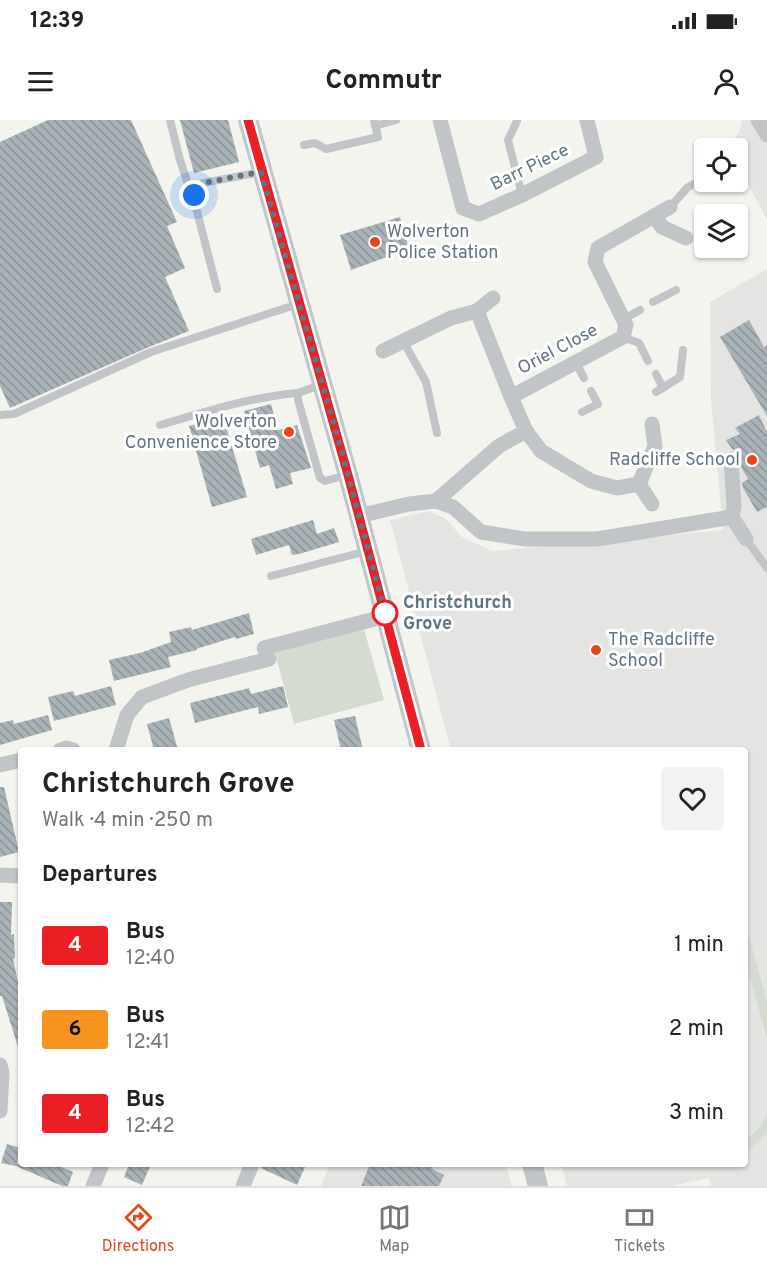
<!DOCTYPE html>
<html lang="en">
<head>
<meta charset="utf-8">
<style>
	:root { --surface:#fff; --page:#f2f2f2; --text:#222; --muted:#767676; --line:#e0e0e0; --accent:#eb4418 }
	body { margin:0; font-family:Overpass,sans-serif; background:var(--page); color:var(--text); height:100vh; display:flex; flex-direction:column; font-size:22px; white-space:nowrap }
	* { box-sizing:border-box; margin:0 }
	p { font-size:20px; color:var(--muted) }
	.icon { flex:none; width:33px; height:33px; fill:none; stroke:currentColor; stroke-width:2; stroke-linecap:round; stroke-linejoin:round }
	.map { position:relative; flex:1; overflow:hidden }
	.details { position:absolute; left:18px; top:627px; width:730px; height:420px; display:flex; flex-direction:column; background:var(--surface); border-radius:6px; box-shadow:0 2px 4px #0004 }
	.details>* { flex:none }
	.badge { padding:0 12px; border-radius:4px; font-size:21px; line-height:39px }
	.fabs { position:absolute; left:694px; top:18px; display:grid; gap:12px }
	.fabs a { display:grid; place-items:center; width:54px; height:54px; border-radius:6px; background:var(--surface); box-shadow:0 2px 4px #0004; font-size:30px }
	.you { position:absolute; width:30px; height:30px; margin:-15px; border:4px solid #fff; border-radius:50%; background:#1a73e8; box-shadow:0 0 0 9px #1a73e833 }
	.map>.badge { position:absolute; translate:-50% -50%; box-shadow:0 0 0 3px #fff }
	h2 { padding:0 24px; font-size:22px; line-height:54px }
	.round { display:grid; place-items:center; flex:none; width:63px; height:63px; border-radius:6px; background:var(--page) }
	.head { display:flex; align-items:center; justify-content:space-between; height:102px; padding:0 24px }
	h1 { font-size:28px; font-weight:700; line-height:45px }
	ul { padding:0; list-style:none }
	li { display:flex; align-items:center; gap:18px; height:84px; padding:0 24px }
	li div { flex:1 }
	li b { display:block; font-size:22px }
	li em { font-style:normal }
	li .badge { min-width:66px; font-weight:700; text-align:center }
	.status { display:flex; justify-content:space-between; align-items:center; height:42px; padding:0 30px; background:var(--surface); direction:ltr }
	.status svg { height:16px; fill:currentColor }
	header { display:flex; justify-content:space-between; align-items:center; height:78px; padding:0 24px; background:var(--surface); font-size:27px; font-weight:700 }
	.tab-bar { display:flex; justify-content:space-around; align-items:center; height:84px; border-top:2px solid var(--line); background:var(--surface); font-size:16px; color:var(--muted) }
	.tab-bar a { display:grid; justify-items:center; gap:3px }
	.tab-bar .selected { color:var(--accent) }
	.map>svg:first-child { display:block }
</style>
</head>
<body>
<div class="status"><b>12:39</b><svg viewBox="0 0 49 12"><path d="M0 12V9h3v3zM5 12V6h3v6zM10 12V3h3v9zM15 12V0h3v12zM26 1h20v11H26zM47 4h2v5h-2z"/></svg></div>
<header><svg class="icon" aria-label="menu" viewBox="0 0 24 24"><path d="M4 6h16M4 12h16M4 18h16"/></svg>Commutr<svg class="icon" aria-label="person" viewBox="0 0 24 24"><circle cx="12" cy="8" r="4"/><path d="M4 21q1-7 8-7t8 7"/></svg></header>
<div class="map">
<svg width="767" height="1066" viewBox="0 0 767 1066">
	<defs>
		<pattern id="building-back-hatch" width="6" height="6" patternUnits="userSpaceOnUse" patternTransform="scale(1.5)"><rect width="6" height="6" fill="#a9b2b6"/><path d="M-1 5l2 2M0 0l6 6M5-1l2 2" fill="none" stroke="#8d9599"/></pattern>
	</defs>
	<rect width="100%" height="100%" fill="#f4f4ef"/>
	<g fill="#e4e5e3">
		<polygon points="742,0 767,0 767,99 738,47 738,28 727,27 739,12"/>
		<polygon points="767,149 767,1066 711,1066 709,1058 671,1066 567,1066 561,1044 746,1044 746,630 451,630 390,400 429,391 445,398 462,417 492,431 723,410 711,280 710,182"/>
		<polygon points="330,1044 506,1044 512,1066 321,1066"/>
	</g>
	<g fill="#d5dbd0">
		<polygon points="364,509 384,580 294,604 275,533"/>
		<polygon points="746,806 767,881 767,918 746,844"/>
		<polygon points="767,995 767,1014 746,1033 746,1020 758,1009"/>
	</g>
	<g fill="url(#building-back-hatch)">
		<polygon points="48,0 131,0 177,102 167,106 185,148 165,157 189,211 149,227 10,288 0,266 0,22"/>
		<polygon points="180,0 228,0 239,42 194,53"/>
		<polygon points="400,97 409,129 351,150 340,115"/>
		<polygon points="749,200 764,227 767,225 767,296 720,217"/>
		<polygon points="271,284 278,310 297,305 311,348 290,353 293,364 276,369 269,345 260,348 244,291"/>
		<polygon points="759,295 767,312 767,387 757,392 743,368 742,363 748,359 741,347 739,334 732,329 726,320 740,314 735,308"/>
		<polygon points="223,296 247,377 212,387 189,306"/>
		<polygon points="313,400 317,414 334,408 339,422 299,434 292,435 289,425 256,435 251,419"/>
		<polygon points="249,493 254,514 236,519 235,517 196,529 197,530 168,537 171,547 114,561 109,540 140,533 171,522 169,512 191,507 192,510"/>
		<polygon points="111,566 116,585 54,601 48,577 73,571 75,576"/>
		<polygon points="283,566 288,587 259,594 258,587 195,603 190,583 249,568 251,574"/>
		<polygon points="48,595 52,610 0,625 0,603 13,600 14,604"/>
		<polygon points="355,596 363,630 341,630 334,600"/>
		<polygon points="169,598 178,630 154,630 147,604"/>
		<polygon points="0,667 4,667 19,732 0,737"/>
		<polygon points="0,782 12,782 11,815 14,814 15,838 13,839 21,876 21,927 18,927 2,876 0,876"/>
		<polygon points="7,1024 21,1028 17,1044 54,1044 73,1052 68,1066 62,1066 16,1046 1,1043"/>
		<polygon points="129,1044 151,1044 142,1065 124,1057"/>
		<polygon points="262,1044 297,1044 305,1047 297,1065 261,1048"/>
		<polygon points="370,1044 434,1044 432,1049 444,1055 439,1066 361,1066"/>
	</g>
	<g fill="none" stroke-linecap="round" stroke-linejoin="round">
		<g stroke="#c1c5c8" stroke-width="8">
			<polyline points="170,0 180,40 193,79"/>
			<polyline points="517,1 508,20 522,75"/>
			<polyline points="375,6 396,0"/>
			<polyline points="304,25 315,23 326,29 378,17 374,0"/>
			<polyline points="670,87 688,67 705,58"/>
			<polyline points="217,169 194,80 196,70 203,63 261,52"/>
			<polyline points="653,182 676,170"/>
			<polyline points="624,199 640,190"/>
			<polyline points="623,217 639,223 648,241"/>
			<polyline points="403,221 426,262 437,313"/>
			<polyline points="576,243 584,258"/>
			<polyline points="656,254 663,268"/>
			<polyline points="320,265 298,273 298,280 318,351 320,358 325,361 347,355"/>
			<polyline points="656,272 680,257 683,230"/>
			<polyline points="582,292 598,284 591,271"/>
			<polyline points="0,295 14,294 151,232 298,184"/>
			<path d="M160,305C205,292 250,277 298,273"/>
			<polyline points="746,419 767,448"/>
			<polyline points="271,456 367,431"/>
		</g>
		<g stroke="#c1c5c8" stroke-width="15">
			<polyline points="440,0 463,88 479,94 522,75 596,37 587,0"/>
			<polyline points="758,0 767,15"/>
			<polyline points="654,96 662,107 686,118"/>
			<polyline points="477,191 493,178"/>
			<polyline points="383,231 451,198 477,191 511,277"/>
			<polyline points="526,311 541,331 591,361 617,368 639,364"/>
			<polyline points="731,339 734,386 732,397 746,419"/>
			<polyline points="436,381 499,326 526,311 511,277 623,217 626,205 595,142 598,128 670,87"/>
			<polyline points="652,384 639,364 655,326 652,304"/>
			<polyline points="359,396 409,384 436,381 453,387 481,412 525,419 597,419 732,397"/>
			<polyline points="264,528 386,496"/>
			<polyline points="60,630 66,628 73,630"/>
			<polyline points="116,630 127,595 142,577 188,560 269,539"/>
			<polyline points="0,645 21,640"/>
			<polyline points="0,755 21,756"/>
			<polyline points="0,945 2,953 0,991"/>
			<polyline points="93,1066 102,1044"/>
			<polyline points="243,1066 252,1044"/>
		</g>
		<g stroke="#c1c5c8" stroke-width="20">
			<polyline points="248,0 348,355 421,630"/>
			<polyline points="532,1044 538,1066"/>
		</g>
	</g>
	<g fill="none" stroke-linecap="round" stroke-linejoin="round">
		<defs>
			<polyline id="line" points="248,0 348,355 421,630"/>
		</defs>
		<use href="#line" stroke="#fff" stroke-width="14"/>
		<use href="#line" stroke="#ec1f25" stroke-width="9"/>
		<polyline stroke="#617482" stroke-width="6" stroke-dasharray="0 10.8" points="194,75 198,66 203,63 261,52 342,332 386,496 385,493"/>
	</g>
	<g fill="#eb4418" stroke="#fff" stroke-width="2">
		<circle cx="375" cy="122" r="6"/>
		<circle cx="289" cy="312" r="6"/>
		<circle cx="752" cy="340" r="6"/>
		<circle cx="596" cy="530" r="6"/>
	</g>
	<circle fill="#fff" stroke="#ec1f25" stroke-width="3" cx="385" cy="493" r="12"/>
	<g text-anchor="middle" dominant-baseline="central" stroke-width="6" stroke-linejoin="round" paint-order="stroke">
		<g font-size="18" fill="#617482" stroke="#fff">
			<text transform="translate(530 48) rotate(-26)">Barr Piece</text>
			<text transform="translate(558 230) rotate(-28)">Oriel Close</text>
		</g>
		<g font-size="18" fill="#617482" stroke="#fff" text-anchor="start">
			<text x="387" y="112">Wolverton<tspan x="387" dy="21">Police Station</tspan></text>
			<text x="277" y="302" text-anchor="end">Wolverton<tspan x="277" dy="21">Convenience Store</tspan></text>
			<text x="740" y="340" text-anchor="end">Radcliffe School</text>
			<text x="608" y="520">The Radcliffe<tspan x="608" dy="21">School</tspan></text>
		</g>
		<g font-size="18" font-weight="bold" fill="#617482" stroke="#fff" text-anchor="start">
			<text x="403" y="483">Christchurch<tspan x="403" dy="21">Grove</tspan></text>
		</g>
	</g>
</svg>
<div class="fabs">
<a><svg class="icon" aria-label="locate" viewBox="0 0 24 24"><circle cx="12" cy="12" r="6"/><path d="M12 2v4M12 18v4M2 12h4M18 12h4"/></svg></a>
<a><svg class="icon" aria-label="layers" viewBox="0 0 24 24"><path d="M12 4l9 5-9 5-9-5zM3 14l9 5 9-5"/></svg></a>
</div>
<div class="you" style="left:194px;top:75px"></div>
<section class="details">
<div class="head"><div><h1>Christchurch Grove</h1><p>Walk · 4 min · 250 m</p></div><a class="round"><svg class="icon" aria-label="heart" viewBox="0 0 24 24"><path d="M12 20l-8-8c-3-5 5-10 8-4 3-6 11-1 8 4z"/></svg></a></div>
<h2>Departures</h2>
<ul>
<li><span class="badge" style="background:#ec1f25;color:#fff">4</span><div><b>Bus</b><p>12:40</p></div><em>1 min</em></li>
<li><span class="badge" style="background:#f6941f;color:#111">6</span><div><b>Bus</b><p>12:41</p></div><em>2 min</em></li>
<li><span class="badge" style="background:#ec1f25;color:#fff">4</span><div><b>Bus</b><p>12:42</p></div><em>3 min</em></li>
</ul>
</section>
</div>
<nav class="tab-bar">
<a class="selected"><svg class="icon" aria-label="directions" viewBox="0 0 24 24"><path d="M12 3l9 9-9 9-9-9zM9 14v-3h6M13 9l2 2-2 2"/></svg>Directions</a>
<a><svg class="icon" aria-label="map" viewBox="0 0 24 24"><path d="M3 6l6-2 6 2 6-2v14l-6 2-6-2-6 2zM9 4v14M15 6v14"/></svg>Map</a>
<a><svg class="icon" aria-label="tickets" viewBox="0 0 24 24"><path d="M3 7h18v10H3zM15 7v10"/></svg>Tickets</a>
</nav>
</body>
</html>
